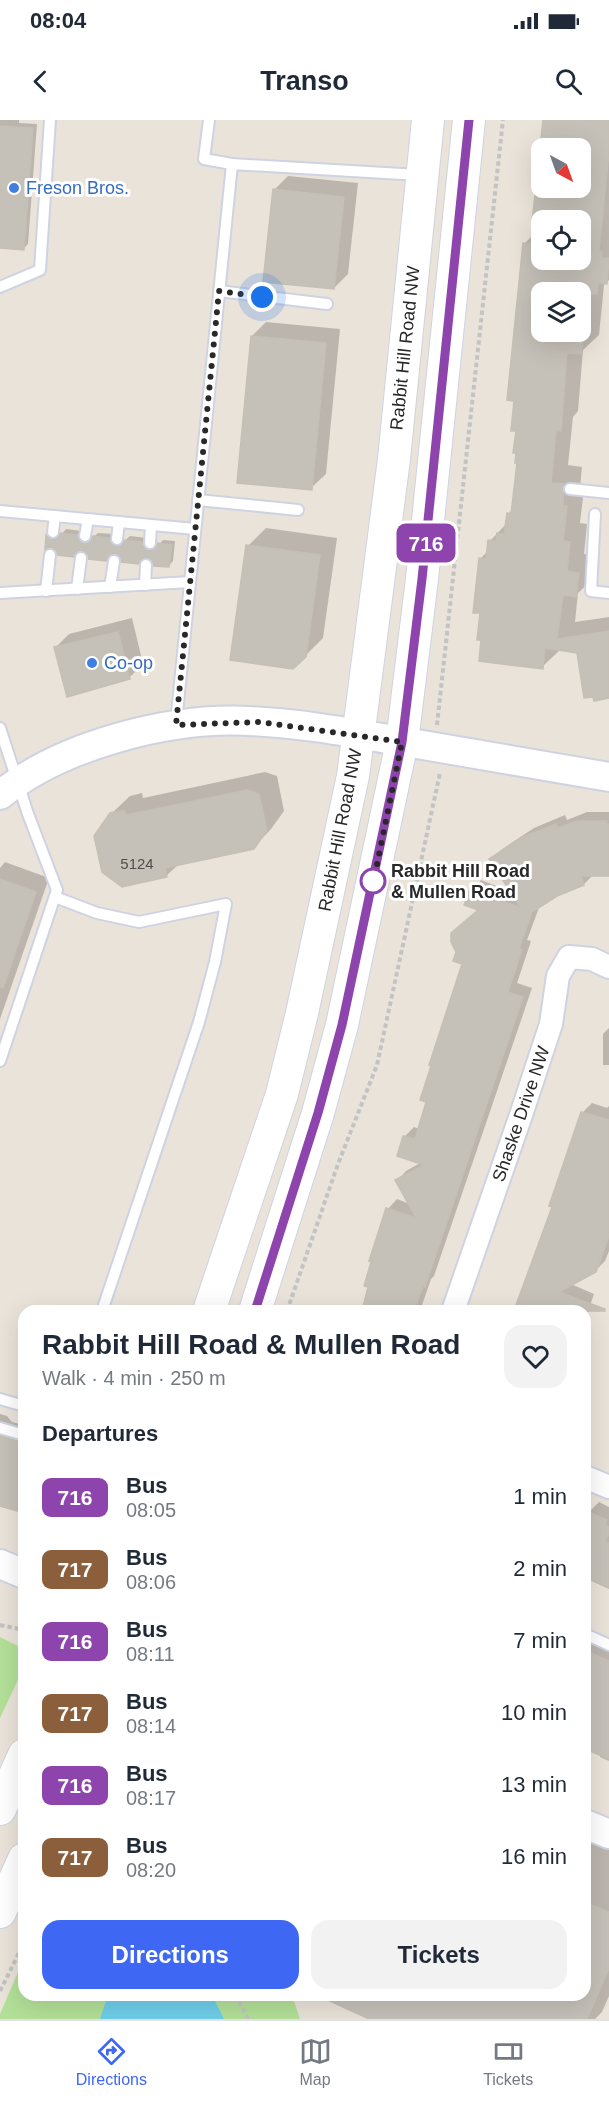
<!DOCTYPE html>
<html lang="en">
<head>
<meta charset="utf-8">
<style>
	:root { --surface:#fff; --page:#f2f2f3; --text:#1f2937; --muted:#747a83; --line:#e0e1e3; --accent:#3e67f4 }
	body { margin:0; font-family:Arial,sans-serif; background:var(--page); color:var(--text); height:100vh; display:flex; flex-direction:column; font-size:22px; white-space:nowrap }
	* { box-sizing:border-box; margin:0 }
	p { font-size:20px; color:var(--muted) }
	.icon { flex:none; width:33px; height:33px; fill:none; stroke:currentColor; stroke-width:2; stroke-linecap:round; stroke-linejoin:round }
	.map { position:relative; flex:1; overflow:hidden }
	.drawer { position:absolute; left:18px; top:1185px; width:573px; height:696px; display:flex; flex-direction:column; background:var(--surface); border-radius:18px; box-shadow:0 6px 24px #0002 }
	.drawer>* { flex:none }
	.badge { padding:0 12px; border-radius:9px; font-size:21px; line-height:39px }
	.needle { width:39px; rotate:139deg }
	.controls { position:absolute; left:531px; top:18px; display:grid; gap:12px }
	.controls a { display:grid; place-items:center; width:60px; height:60px; border-radius:12px; background:var(--surface); box-shadow:0 6px 24px #0002; font-size:30px }
	.you { position:absolute; width:30px; height:30px; margin:-15px; border:4px solid #fff; border-radius:50%; background:#1a73e8; box-shadow:0 0 0 9px #1a73e833 }
	.map>.badge { position:absolute; translate:-50% -50%; box-shadow:0 0 0 3px #fff }
	h2 { padding:0 24px; font-size:22px; line-height:54px }
	.round { display:grid; place-items:center; flex:none; width:63px; height:63px; border-radius:18px; background:var(--page) }
	.summary { display:flex; align-items:center; justify-content:space-between; height:102px; padding:0 24px }
	h1 { font-size:28px; font-weight:800; line-height:45px }
	.action { display:flex; gap:12px; margin-top:auto; padding:12px 24px }
	.action a { flex:1; height:69px; border-radius:18px; background:var(--accent); color:#fff; font-size:24px; font-weight:800; line-height:69px; text-align:center }
	.action a+a { background:var(--page); color:var(--text) }
	ul { padding:0; list-style:none }
	li { display:flex; align-items:center; gap:18px; height:72px; padding:0 24px }
	li div { flex:1 }
	li b { display:block; font-size:22px }
	li em { font-style:normal }
	li .badge { min-width:66px; font-weight:700; text-align:center }
	.status { display:flex; justify-content:space-between; align-items:center; height:42px; padding:0 30px; background:var(--surface); direction:ltr }
	.status svg { height:16px; fill:currentColor }
	header { display:flex; justify-content:space-between; align-items:center; height:78px; padding:0 24px; background:var(--surface); font-size:27px; font-weight:800 }
	.tab-bar { display:flex; justify-content:space-around; align-items:center; height:84px; border-top:2px solid var(--line); background:var(--surface); font-size:16px; color:var(--muted) }
	.tab-bar a { display:grid; justify-items:center; gap:3px }
	.tab-bar .selected { color:var(--accent) }
	.map>svg:first-child { display:block }
</style>
</head>
<body>
<div class="status"><b>08:04</b><svg viewBox="0 0 49 12"><path d="M0 12V9h3v3zM5 12V6h3v6zM10 12V3h3v9zM15 12V0h3v12zM26 1h20v11H26zM47 4h2v5h-2z"/></svg></div>
<header><svg class="icon" aria-label="back" viewBox="0 0 24 24"><path d="M15 5l-7 7 7 7"/></svg>Transo<svg class="icon" aria-label="search" viewBox="0 0 24 24"><circle cx="10" cy="10" r="6"/><path d="M15 15l6 6"/></svg></header>
<div class="map">
<svg width="609" height="1899" viewBox="0 0 609 1899">
	<rect width="100%" height="100%" fill="#eae3da"/>
	<g fill="#b3e098">
		<polygon points="0,1517 24,1529 24,1547 0,1598"/>
		<polygon points="24,1838 24,1875 292,1875 300,1899 0,1899 0,1894"/>
	</g>
	<polygon fill="#6fceea" points="108,1875 212,1875 224,1899 100,1899"/>
	<g fill="#0003" fill-rule="evenodd">
		<polygon points="0,0 19,0 19,3 37,4 28,124 23,129 0,127"/>
		<path d="M544,0H609V160L604,165L599,215L583,230L578,291L573,297L568,345L582,347L580,368L584,369L580,403L587,404L584,434L596,435L594,458L578,473L575,502L609,497V577L578,531L561,529L542,547L482,492L481,438L489,430L490,421L507,403L508,394L513,389L518,342L524,124L532,116ZM542,28H580V68H542ZM542,100H580V140H542ZM542,172H580V212H542Z"/>
		<polygon points="288,56 358,63 348,154 334,168 274,70"/>
		<polygon points="266,202 340,209 326,354 311,368 252,216"/>
		<polygon points="266,408 337,418 323,518 305,536 248,426"/>
		<polygon points="66,409 82,411 84,417 90,420 98,413 114,414 116,420 122,423 130,416 147,418 148,422 154,427 158,426 163,420 175,421 173,441 169,446 147,436 120,434 115,432 106,439 89,434 83,429 58,431 52,426 47,428 48,416 52,412 61,415"/>
		<polygon points="132,498 143,544 129,558 55,528 69,514"/>
		<polygon points="265,652 277,656 284,691 271,709 253,728 179,744 166,756 111,694 130,676 142,673 143,678"/>
		<polygon points="587,692 609,692 609,755 593,755 584,764 556,775 540,785 527,820 531,821 517,863 532,868 434,1156 431,1159 420,1191 364,1191 388,1089 397,1079 410,1084 397,1061 406,1051 422,1042 399,1035 405,1016 414,1007 419,1009 480,789 472,770 481,760 512,772 491,739 501,730 534,708 565,695 567,700"/>
		<polygon points="5,742 49,758 0,899 0,748"/>
		<polygon points="609,908 609,945 603,945 603,914"/>
		<polygon points="592,983 607,988 609,986 609,1131 605,1141 595,1151 571,1164 594,1174 585,1200 585,1191 517,1191 554,1086 582,993"/>
		<polygon points="0,1294 7,1296 12,1302 24,1305 24,1392 0,1384"/>
		<polygon points="599,1382 609,1387 609,1469 585,1458 585,1401 589,1392"/>
		<polygon points="593,1521 609,1529 609,1641 600,1637 602,1634 585,1627 585,1530"/>
		<polygon points="585,1716 609,1726 609,1876 602,1892 595,1899 373,1899 332,1875 585,1875"/>
	</g>
	<g fill="#c5c1b9" stroke="#c5bfb4" stroke-width="1.5">
		<polygon points="543,0 609,0 609,32 599,131 602,132 602,138 609,138 607,164 598,163 597,174 542,172 542,212 584,212 581,234 567,233 561,311 556,310 551,363 564,364 563,386 567,386 563,421 570,422 567,451 579,453 576,477 563,475 557,519 609,511 609,578 594,581 593,577 584,578 577,533 545,528 543,549 479,541 481,520 477,520 480,493 473,493 479,438 486,439 488,420 496,421 497,413 504,414 507,393 511,394 517,343 515,343 516,333 513,333 516,311 511,311 514,281 507,280 523,123 542,124 542,140 580,140 580,100 532,100 536,68 580,68 580,28 540,28"/>
		<polygon points="0,6 33,8 24,130 0,128"/>
		<polygon points="273,69 344,77 334,169 263,162"/>
		<polygon points="251,216 326,223 312,370 237,363"/>
		<polygon points="60,413 78,415 80,421 84,423 90,421 93,416 110,418 112,425 117,426 123,424 124,420 143,422 144,427 149,430 154,429 157,423 172,425 169,447 153,446 152,441 147,438 142,439 139,444 121,442 119,436 115,434 109,436 106,441 88,439 88,435 83,431 78,431 74,437 57,435 57,431 51,428 45,430 46,415 49,418 55,419"/>
		<polygon points="246,425 320,435 306,537 293,549 230,540"/>
		<polygon points="118,512 130,559 67,577 54,527"/>
		<polygon points="247,670 259,674 267,710 254,729 165,748 167,757 122,767 102,752 94,716 110,693 124,690 126,695"/>
		<polygon points="576,701 607,701 606,704 609,704 609,756 581,756 584,765 557,776 532,792 519,829 522,830 508,872 523,877 425,1167 423,1166 414,1191 362,1191 368,1167 364,1166 371,1142 369,1141 386,1088 416,1098 395,1060 424,1045 397,1036 403,1016 415,1019 426,982 420,980 431,946 429,945 462,844 453,841 456,832 451,822 451,813 478,790 464,785 470,769 521,788 489,739 523,717 556,704 558,708"/>
		<polygon points="0,759 36,772 3,868 0,867"/>
		<polygon points="581,992 609,1000 609,1116 596,1152 559,1172 605,1189 605,1191 534,1191 516,1185 552,1087 549,1086"/>
		<polygon points="0,1316 24,1322 24,1393 0,1386"/>
		<polygon points="585,1390 607,1400 605,1405 609,1407 609,1414 605,1421 609,1423 609,1468 585,1457"/>
		<polygon points="585,1530 609,1541 609,1639 585,1629"/>
		<polygon points="585,1782 609,1792 609,1848 587,1899 369,1899 317,1875 585,1875"/>
	</g>
	<g fill="none" stroke-linecap="round" stroke-linejoin="round">
		<defs>
			<g id="service">
				<polyline points="209,0 204,39 232,44"/>
				<polyline points="0,167 40,150 50,0"/>
				<polyline points="219,171 327,184"/>
				<polyline points="570,369 609,373"/>
				<polyline points="198,380 298,390"/>
				<polyline points="0,391 195,409"/>
				<polyline points="595,394 591,471 609,473"/>
				<polyline points="53,412 55,396"/>
				<polyline points="85,416 88,399"/>
				<polyline points="117,419 119,402"/>
				<polyline points="150,423 151,405"/>
				<polyline points="145,465 146,445"/>
				<polyline points="110,467 114,441"/>
				<polyline points="77,469 81,438"/>
				<polyline points="46,471 50,435"/>
				<polyline points="0,473 190,462"/>
				<polyline points="176,603 232,44 419,55"/>
				<polyline points="0,608 28,694 57,770 0,941"/>
				<polyline points="55,777 97,793 139,802 226,784 215,842 199,902 102,1191"/>
				<polyline points="0,1279 24,1286"/>
				<polyline points="0,1308 24,1315"/>
				<polyline points="585,1514 609,1525"/>
			</g>
			<g id="minor">
				<polyline points="453,1191 521,995 551,904 558,856 569,837 592,839 609,847"/>
				<polyline points="585,1357 609,1367"/>
			</g>
			<g id="tertiary">
				<path d="M0,675C62,625 169,597 249,601C303,603 358,614 411,623C477,634 543,646 609,657"/>
				<polyline points="0,1444 24,1454"/>
				<polyline points="585,1704 609,1714"/>
			</g>
			<g id="secondary">
				<polyline points="209,1191 282,974 302,893 353,656 394,339 428,0"/>
				<polyline points="255,1191 318,993 342,905 402,622 422,459 469,0"/>
				<polyline points="0,1689 24,1635"/>
				<polyline points="0,1792 24,1739"/>
			</g>
		</defs>
		<use href="#service" stroke="#cfd3e1" stroke-width="14"/>
		<use href="#minor" stroke="#cfd3e1" stroke-width="26"/>
		<use href="#tertiary" stroke="#cfd3e1" stroke-width="32"/>
		<use href="#secondary" stroke="#cfd3e1" stroke-width="34"/>
		<g stroke="#c3c3c3" stroke-width="4" stroke-dasharray="4.5 3" stroke-linecap="butt">
			<polyline points="437,605 503,0"/>
			<polyline points="287,1191 338,1044 377,945 440,653"/>
			<polyline points="0,1505 24,1510"/>
			<polyline points="0,1871 24,1823"/>
			<polyline points="236,1875 248,1899"/>
		</g>
		<use href="#service" stroke="#fff" stroke-width="10"/>
		<use href="#minor" stroke="#fff" stroke-width="22"/>
		<use href="#tertiary" stroke="#fff" stroke-width="28"/>
		<use href="#secondary" stroke="#fff" stroke-width="32"/>
	</g>
	<g fill="none" stroke-linecap="round" stroke-linejoin="round">
		<defs>
			<polyline id="line" points="255,1191 318,993 342,905 402,622 422,459 469,0"/>
		</defs>
		<use href="#line" stroke="#fff" stroke-width="14"/>
		<use href="#line" stroke="#8e44ad" stroke-width="9"/>
		<polyline stroke="#282828" stroke-width="6" stroke-dasharray="0 10.8" points="262,177 219,171 176,605 260,602 402,622 373,764 373,761"/>
	</g>
	<g fill="#3f7fe0" stroke="#fff" stroke-width="2">
		<circle cx="14" cy="68" r="6"/>
		<circle cx="92" cy="543" r="6"/>
	</g>
	<circle fill="#fff" stroke="#8e44ad" stroke-width="3" cx="373" cy="761" r="12"/>
	<g text-anchor="middle" dominant-baseline="central" stroke-width="6" stroke-linejoin="round" paint-order="stroke">
		<g font-size="15" fill="#4f4e4c">
			<text x="137" y="743">5124</text>
		</g>
		<g font-size="18" fill="#366cbe" stroke="#fff" text-anchor="start">
			<text x="26" y="68">Freson Bros.</text>
			<text x="104" y="543">Co-op</text>
		</g>
		<g font-size="18" fill="#282828" stroke="#fff">
			<text transform="translate(405 228) rotate(-84)">Rabbit Hill Road NW</text>
			<text transform="translate(340 710) rotate(-79)">Rabbit Hill Road NW</text>
			<text transform="translate(521 994) rotate(-71)">Shaske Drive NW</text>
		</g>
		<g font-size="18" font-weight="bold" fill="#282828" stroke="#fff" text-anchor="start">
			<text x="391" y="751">Rabbit Hill Road<tspan x="391" dy="21">&amp; Mullen Road</tspan></text>
		</g>
	</g>
</svg>
<div class="controls">
<a><svg class="needle" viewBox="-14 -14 28 28"><path d="M0-13l5 13h-10z" fill="#e53935"/><path d="M0 13l5-13h-10z" fill="#747a83"/></svg></a>
<a><svg class="icon" aria-label="locate" viewBox="0 0 24 24"><circle cx="12" cy="12" r="6"/><path d="M12 2v4M12 18v4M2 12h4M18 12h4"/></svg></a>
<a><svg class="icon" aria-label="layers" viewBox="0 0 24 24"><path d="M12 4l9 5-9 5-9-5zM3 14l9 5 9-5"/></svg></a>
</div>
<div class="you" style="left:262px;top:177px"></div>
<b class="badge" style="left:426px;top:423px;background:#8e44ad;color:#fff">716</b>
<section class="drawer">
<div class="summary"><div><h1>Rabbit Hill Road &amp; Mullen Road</h1><p>Walk · 4 min · 250 m</p></div><a class="round"><svg class="icon" aria-label="heart" viewBox="0 0 24 24"><path d="M12 20l-8-8c-3-5 5-10 8-4 3-6 11-1 8 4z"/></svg></a></div>
<h2>Departures</h2>
<ul>
<li><span class="badge" style="background:#8e44ad;color:#fff">716</span><div><b>Bus</b><p>08:05</p></div><em>1 min</em></li>
<li><span class="badge" style="background:#8b5e3c;color:#fff">717</span><div><b>Bus</b><p>08:06</p></div><em>2 min</em></li>
<li><span class="badge" style="background:#8e44ad;color:#fff">716</span><div><b>Bus</b><p>08:11</p></div><em>7 min</em></li>
<li><span class="badge" style="background:#8b5e3c;color:#fff">717</span><div><b>Bus</b><p>08:14</p></div><em>10 min</em></li>
<li><span class="badge" style="background:#8e44ad;color:#fff">716</span><div><b>Bus</b><p>08:17</p></div><em>13 min</em></li>
<li><span class="badge" style="background:#8b5e3c;color:#fff">717</span><div><b>Bus</b><p>08:20</p></div><em>16 min</em></li>
</ul>
<div class="action"><a>Directions</a><a>Tickets</a></div>
</section>
</div>
<nav class="tab-bar">
<a class="selected"><svg class="icon" aria-label="directions" viewBox="0 0 24 24"><path d="M12 3l9 9-9 9-9-9zM9 14v-3h6M13 9l2 2-2 2"/></svg>Directions</a>
<a><svg class="icon" aria-label="map" viewBox="0 0 24 24"><path d="M3 6l6-2 6 2 6-2v14l-6 2-6-2-6 2zM9 4v14M15 6v14"/></svg>Map</a>
<a><svg class="icon" aria-label="tickets" viewBox="0 0 24 24"><path d="M3 7h18v10H3zM15 7v10"/></svg>Tickets</a>
</nav>
</body>
</html>
